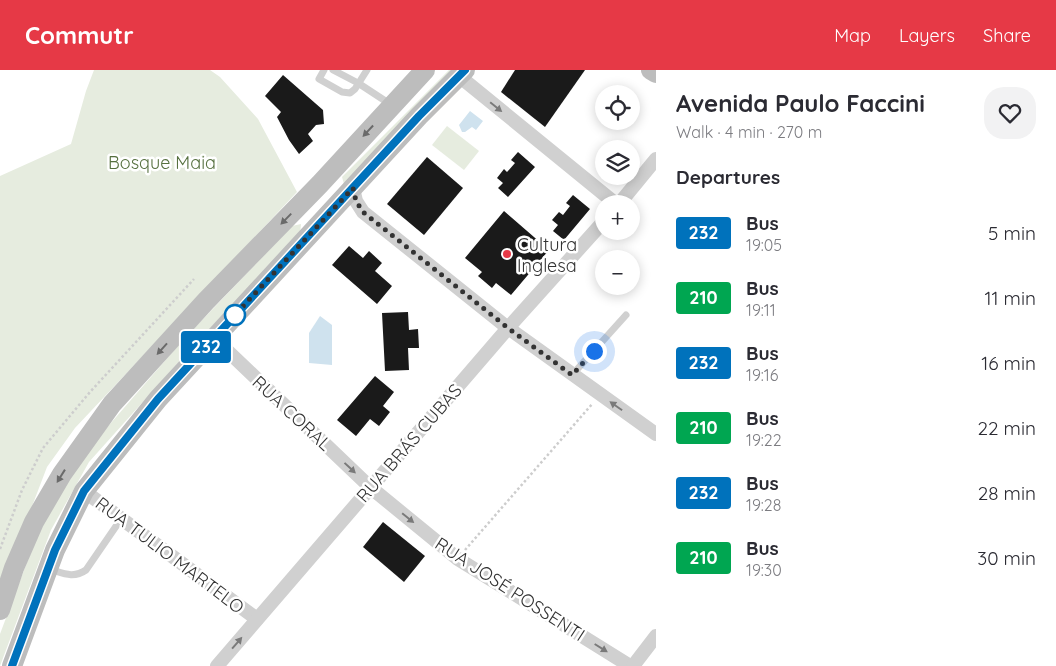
<!DOCTYPE html>
<html lang="en">
<head>
<meta charset="utf-8">
<style>
	:root { --surface:#fff; --page:#f2f2f3; --text:#2b2b33; --muted:#7c7c81; --accent:#e63946 }
	body { margin:0; font-family:Quicksand,sans-serif; background:var(--page); color:var(--text); height:100vh; display:flex; flex-direction:column; font-size:19px; white-space:nowrap }
	* { box-sizing:border-box; margin:0 }
	p { font-size:16px; color:var(--muted) }
	.icon { flex:none; width:28px; height:28px; fill:none; stroke:currentColor; stroke-width:2; stroke-linecap:round; stroke-linejoin:round }
	.map { position:relative; flex:1; overflow:hidden }
	.details { display:flex; flex-direction:column; background:var(--surface); width:400px }
	.details>* { flex:none }
	.badge { padding:0 10px; border-radius:4px; font-size:18px; line-height:32px }
	.tools { position:absolute; left:595px; top:15px; display:grid; gap:10px }
	.tools a { display:grid; place-items:center; width:45px; height:45px; border-radius:50%; background:var(--surface); box-shadow:0 2px 12px #0003; font-size:25px }
	.you { position:absolute; width:25px; height:25px; margin:-12px; border:4px solid #fff; border-radius:50%; background:#1a73e8; box-shadow:0 0 0 8px #1a73e833 }
	.map>.badge { position:absolute; translate:-50% -50%; box-shadow:0 0 0 2px #fff }
	h2 { padding:0 20px; font-size:19px; line-height:45px }
	.round { display:grid; place-items:center; flex:none; width:52px; height:52px; border-radius:20px; background:var(--page) }
	.headline { display:flex; align-items:center; justify-content:space-between; height:85px; padding:0 20px }
	h1 { font-size:24px; font-weight:700; line-height:38px }
	ul { padding:0; list-style:none }
	li { display:flex; align-items:center; gap:15px; height:65px; padding:0 20px }
	li div { flex:1 }
	li b { display:block; font-size:19px }
	li em { font-style:normal }
	li .badge { min-width:55px; font-weight:700; text-align:center }
	header { display:flex; align-items:center; gap:30px; box-sizing:border-box; height:70px; padding:0 25px; background:var(--accent); color:#fff }
	header strong { font-size:24px }
	nav { display:flex; gap:28px; margin-inline-start:auto; font-size:18px }
	main { display:flex; flex:1; min-height:0 }
	.map>svg:first-child { display:block }
</style>
</head>
<body>
<header>
<strong>Commutr</strong>
<nav><a>Map</a><a>Layers</a><a>Share</a></nav>
</header>
<main>
<div class="map">
<svg width="656" height="596" viewBox="0 0 656 596">
	<rect width="100%" height="100%" fill="#fff"/>
	<g fill="#e6ecdf">
		<polygon points="94,0 210,0 220,7 258,49 297,122 75,358 47,397 0,520 0,106 71,74 86,21"/>
		<polygon points="449,0 463,0 344,114 342,107"/>
		<polygon points="447,56 479,81 464,100 432,75"/>
		<polygon points="301,154 300,164 193,276 89,392 51,460 0,596 0,564 24,500 41,458 83,385 184,269 292,156"/>
	</g>
	<g fill="#cfe2ee">
		<polygon points="470,41 483,51 476,60 472,57 465,62 462,62 459,55"/>
		<polygon points="320,246 332,255 332,295 309,293 309,263"/>
	</g>
	<g fill="#1a1a1a">
		<polygon points="515,0 585,0 545,57 501,22"/>
		<polygon points="283,5 323,40 324,54 316,55 308,64 313,71 299,84 289,70 277,47 281,42 265,26"/>
		<polygon points="518,82 535,97 508,127 498,118 503,113 497,108 504,99 507,102 515,93 511,90"/>
		<polygon points="427,87 463,118 424,165 387,134"/>
		<polygon points="573,125 590,139 564,170 553,161 558,155 552,150 559,142 563,145 570,136 566,133"/>
		<polygon points="504,141 549,180 511,225 496,213 492,218 478,206 482,202 465,188"/>
		<polygon points="349,176 363,188 369,181 382,193 375,201 392,216 377,234 332,195"/>
		<polygon points="408,242 409,260 418,259 419,278 408,278 409,300 385,301 382,243"/>
		<polygon points="375,306 394,322 383,336 390,342 379,356 370,349 356,366 337,350"/>
		<polygon points="383,452 425,486 404,512 363,477"/>
	</g>
	<g fill="none" stroke-linecap="round" stroke-linejoin="round">
		<g stroke="#cdcdcd" stroke-width="2.5" stroke-dasharray="2.5 2.5" stroke-linecap="butt">
			<polyline points="0,479 22,420 43,378 90,322 194,209"/>
			<polyline points="465,480 593,333"/>
		</g>
		<g stroke="#d0d0d0" stroke-width="7">
			<polyline points="324,0 319,9 342,22 350,23 355,19 367,0"/>
			<polyline points="333,0 358,13 390,34"/>
			<polyline points="572,305 626,245"/>
			<path d="M49,499C63,503 73,509 86,500L121,449"/>
		</g>
		<g stroke="#d0d0d0" stroke-width="14">
			<polyline points="459,6 616,134"/>
			<polyline points="353,118 356,131 363,142 508,258 656,364"/>
			<polyline points="619,134 656,89"/>
			<polyline points="214,268 370,417 458,489 630,596"/>
			<polyline points="84,421 257,549"/>
			<polyline points="217,596 508,258 604,151"/>
			<polyline points="633,596 656,566"/>
		</g>
		<g stroke="#bdbdbd" stroke-width="20">
			<polyline points="651,0 656,3"/>
			<polyline points="0,540 14,498 34,452 62,404 112,334 206,231 320,114 425,0"/>
			<polyline points="12,596 55,480 84,421 158,329 419,46 465,0"/>
		</g>
	</g>
	<defs><path id="oneway-solid" d="M-6-.8H1V-3.2L6.5 0L1 3.2V.8H-6Z" transform="scale(1.25)"/></defs>
	<g fill="#7a7a7a">
		<use href="#oneway-solid" transform="translate(496 37) rotate(39)"/>
		<use href="#oneway-solid" transform="translate(616 336) rotate(-145)"/>
		<use href="#oneway-solid" transform="translate(350 398) rotate(43)"/>
		<use href="#oneway-solid" transform="translate(408 448) rotate(39)"/>
		<use href="#oneway-solid" transform="translate(237 573) rotate(-49)"/>
		<use href="#oneway-solid" transform="translate(601 578) rotate(32)"/>
	</g>
	<g fill="#6a6a6a">
		<use href="#oneway-solid" transform="translate(368 61) rotate(133)"/>
		<use href="#oneway-solid" transform="translate(286 149) rotate(134)"/>
		<use href="#oneway-solid" transform="translate(162 279) rotate(132)"/>
		<use href="#oneway-solid" transform="translate(61 406) rotate(122)"/>
	</g>
	<g fill="none" stroke-linecap="round" stroke-linejoin="round">
		<defs>
			<polyline id="line" points="12,596 55,480 84,421 158,329 419,46 465,0"/>
		</defs>
		<use href="#line" stroke="#fff" stroke-width="11"/>
		<use href="#line" stroke="#0072bc" stroke-width="8"/>
		<polyline stroke="#333" stroke-width="5" stroke-dasharray="0 9" points="235,245 233,247 353,118 356,131 363,142 508,258 572,305 594,281"/>
	</g>
	<circle fill="#e63946" stroke="#fff" stroke-width="2" cx="507" cy="184" r="5"/>
	<circle fill="#fff" stroke="#0072bc" stroke-width="2.5" cx="235" cy="245" r="10"/>
	<g text-anchor="middle" dominant-baseline="central" stroke-width="5" stroke-linejoin="round" paint-order="stroke">
		<g font-size="18" fill="#56703f" stroke="#fff">
			<text x="162" y="92">Bosque Maia</text>
		</g>
		<g font-size="18" fill="#333" stroke="#fff" text-anchor="start">
			<text x="517" y="174">Cultura<tspan x="517" dy="21">Inglesa</tspan></text>
		</g>
		<g font-size="18" fill="#333" stroke="#fff">
			<text transform="translate(292 343) rotate(43)">RUA CORAL</text>
			<text transform="translate(409 373) rotate(-49)">RUA BRÁS CUBAS</text>
			<text transform="translate(170 485) rotate(37)">RUA TULIO MARTELO</text>
			<text transform="translate(510 519) rotate(33)">RUA JOSÉ POSSENTI</text>
		</g>
	</g>
</svg>
<div class="tools">
<a><svg class="icon" aria-label="locate" viewBox="0 0 24 24"><circle cx="12" cy="12" r="6"/><path d="M12 2v4M12 18v4M2 12h4M18 12h4"/></svg></a>
<a><svg class="icon" aria-label="layers" viewBox="0 0 24 24"><path d="M12 4l9 5-9 5-9-5zM3 14l9 5 9-5"/></svg></a>
<a>+</a>
<a>−</a>
</div>
<div class="you" style="left:594px;top:281px"></div>
<b class="badge" style="left:206px;top:277px;background:#0072bc;color:#fff">232</b>
</div>
<section class="details">
<div class="headline"><div><h1>Avenida Paulo Faccini</h1><p>Walk · 4 min · 270 m</p></div><a class="round"><svg class="icon" aria-label="heart" viewBox="0 0 24 24"><path d="M12 20l-8-8c-3-5 5-10 8-4 3-6 11-1 8 4z"/></svg></a></div>
<h2>Departures</h2>
<ul>
<li><span class="badge" style="background:#0072bc;color:#fff">232</span><div><b>Bus</b><p>19:05</p></div><em>5 min</em></li>
<li><span class="badge" style="background:#00a651;color:#fff">210</span><div><b>Bus</b><p>19:11</p></div><em>11 min</em></li>
<li><span class="badge" style="background:#0072bc;color:#fff">232</span><div><b>Bus</b><p>19:16</p></div><em>16 min</em></li>
<li><span class="badge" style="background:#00a651;color:#fff">210</span><div><b>Bus</b><p>19:22</p></div><em>22 min</em></li>
<li><span class="badge" style="background:#0072bc;color:#fff">232</span><div><b>Bus</b><p>19:28</p></div><em>28 min</em></li>
<li><span class="badge" style="background:#00a651;color:#fff">210</span><div><b>Bus</b><p>19:30</p></div><em>30 min</em></li>
</ul>
</section>
</main>
</body>
</html>
